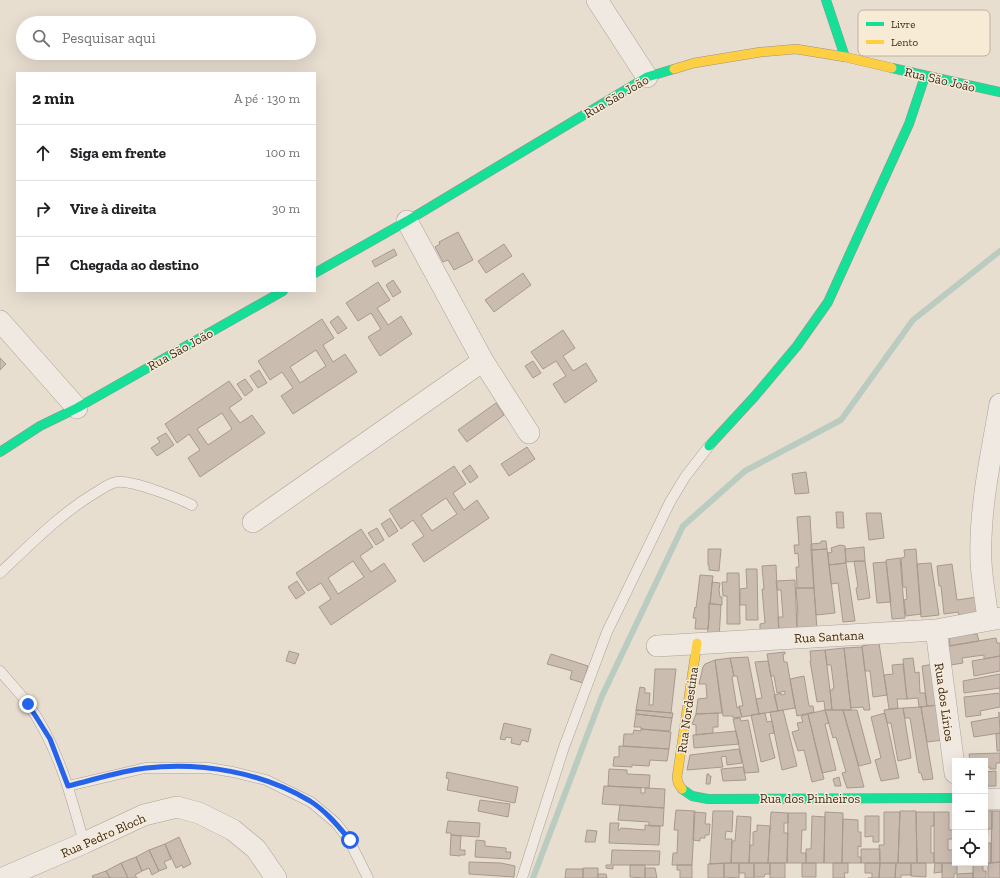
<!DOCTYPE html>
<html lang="pt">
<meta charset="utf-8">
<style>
body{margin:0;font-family:"Zilla Slab",serif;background:#f6f6f6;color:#202124}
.controls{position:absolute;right:12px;bottom:12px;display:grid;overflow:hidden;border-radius:0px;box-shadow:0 4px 16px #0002}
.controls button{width:36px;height:36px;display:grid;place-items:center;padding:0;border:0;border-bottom:1px solid #e0e0e0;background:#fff;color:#202124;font:20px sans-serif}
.stop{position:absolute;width:12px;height:12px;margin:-9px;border:3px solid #2563eb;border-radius:50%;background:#fff}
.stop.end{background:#2563eb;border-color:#fff;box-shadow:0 1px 4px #0008}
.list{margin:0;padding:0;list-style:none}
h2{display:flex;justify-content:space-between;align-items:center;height:52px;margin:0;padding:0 16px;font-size:17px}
h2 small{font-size:13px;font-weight:400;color:#757577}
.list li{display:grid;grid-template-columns:26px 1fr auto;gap:12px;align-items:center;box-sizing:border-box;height:56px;padding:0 16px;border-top:1px solid #e0e0e0}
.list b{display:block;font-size:15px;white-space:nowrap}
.list em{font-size:13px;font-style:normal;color:#757577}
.icon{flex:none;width:22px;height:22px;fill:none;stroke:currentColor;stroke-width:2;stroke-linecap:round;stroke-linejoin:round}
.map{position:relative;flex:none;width:1000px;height:878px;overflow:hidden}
.search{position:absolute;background:#fff;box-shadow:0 4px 16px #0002;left:16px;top:16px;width:300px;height:44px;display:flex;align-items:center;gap:10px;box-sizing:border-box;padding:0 14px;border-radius:22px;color:#757577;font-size:15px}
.panel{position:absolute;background:#fff;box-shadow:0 4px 16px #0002;left:16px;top:72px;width:300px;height:220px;border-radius:0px}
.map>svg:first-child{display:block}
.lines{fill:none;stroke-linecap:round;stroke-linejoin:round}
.stream{stroke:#baccc0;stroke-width:6}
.building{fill:#cbbcb0;stroke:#a8998f;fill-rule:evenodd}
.lane-casing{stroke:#aca398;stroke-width:11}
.street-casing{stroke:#aca398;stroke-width:22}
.fast-casing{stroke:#9c9388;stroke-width:10}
.slow-casing{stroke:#9c9388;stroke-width:10}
.lane{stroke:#efe9e1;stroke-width:10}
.street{stroke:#efe9e1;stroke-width:21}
.fast{stroke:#16e098;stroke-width:9}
.slow{stroke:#ffcf43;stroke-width:9}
.route{stroke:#2563eb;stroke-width:5}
.labels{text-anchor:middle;stroke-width:3;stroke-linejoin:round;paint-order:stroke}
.street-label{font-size:13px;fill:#3d2b1f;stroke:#f7ebd6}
.key{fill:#f7ebd6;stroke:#bfb19f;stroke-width:1}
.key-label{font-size:11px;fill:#3d2b1f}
</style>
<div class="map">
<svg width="1000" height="878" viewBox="0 0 1000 878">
<rect width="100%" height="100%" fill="#e7ded0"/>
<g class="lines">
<!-- stream -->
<path class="stream" d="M533,878L602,696L683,526L745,471L841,420L913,320L1000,251"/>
</g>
<!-- building -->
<path class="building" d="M458,232L473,260L454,270L448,260L443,262L435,247L440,244L439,242Z
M504,244L512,256L486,273L478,261Z
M394,249L397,255L375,267L372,261Z
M523,273L531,285L494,312L485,300Z
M393,280L401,292L393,297L386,285Z
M378,282L390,300L377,308L388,325L401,316L412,334L380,356L368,337L381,329L371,313L358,321L346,303Z
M338,316L347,328L338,334L330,322Z
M322,319L334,338L323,345L333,362L345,354L357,372L293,414L281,396L293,388L282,372L270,380L258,361ZM316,350L326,366L300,383L290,367Z
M563,330L575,348L563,356L573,371L586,363L597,381L565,403L553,384L566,376L556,361L543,369L531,352Z
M0,358L6,364L0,370Z
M533,361L541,373L533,378L525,366Z
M259,370L267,383L258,388L250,376Z
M245,379L253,390L245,396L237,384Z
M229,381L242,399L229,408L240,423L252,415L265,433L200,477L188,458L200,450L189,434L177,443L165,424ZM222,413L232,429L208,445L197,429Z
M496,403L504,415L467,442L458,430Z
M166,433L174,445L157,456L151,448L160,442L157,438Z
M527,447L535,459L509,476L501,464Z
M470,465L478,477L470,483L462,471Z
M454,466L466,484L453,493L464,510L477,500L489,518L424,562L412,544L424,536L413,520L401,529L389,510ZM446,498L457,514L432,531L421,515Z
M806,472L809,493L795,494L792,474Z
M836,512H843L844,528H837Z
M866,513H881L884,538L869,540Z
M810,516L814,588H797L796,567H799L798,553L795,554L794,545H799L797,517Z
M390,518L398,531L389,537L381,524Z
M377,528L384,540L376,545L368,533Z
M361,529L373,547L360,556L371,572L384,563L396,581L331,625L319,607L331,599L321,583L308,591L296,573ZM353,561L364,577L338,594L328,578Z
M821,541H826L827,549L811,550V544L821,543Z
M840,545L845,546L846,563L829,565L828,553L832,552L831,548Z
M864,547L865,561L846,562L845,549Z
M708,549H721L719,571L709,570V565H708Z
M827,549L835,613L816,615L811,550Z
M916,549L921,614L906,616L904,600L907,599L906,587H903L901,558L905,557L904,550Z
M900,558L905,618L892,619L886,560Z
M854,561H865L870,598L858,600L856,588L858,587Z
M886,562L891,602L877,603L873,563Z
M846,563L855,621L843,622L838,583L831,584L829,565Z
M931,563L939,615L921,617L917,564Z
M952,564L957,600L977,597L979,614L959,615L958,612L944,614L941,586H939L937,566Z
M776,565L779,632L760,634V624L765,623L762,589H764L762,566Z
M746,569H757L758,620H746V605H740V589L747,588Z
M727,573H739L740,624H727V596H723L722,582H727Z
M700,575L713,576L710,604L709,603V617L708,629H695L696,618H693L695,607L696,608Z
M795,580L797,630L779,632L778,617H783L781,590H777L776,581Z
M297,581L305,593L296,599L288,587Z
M712,582L720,583L719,590L720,597H722V605L710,604Z
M796,588H814L817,629L797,630V614H798Z
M709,603L721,605L719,639L707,640L709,617Z
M973,630V634H977L979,641L950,646L949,634Z
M996,638L997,643H1000V656L984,659V655L962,658L963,663L951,665L948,646Z
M879,643L887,695L873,697L870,671H865L862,647V646Z
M862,647L870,710H864L863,707L851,708L844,648Z
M844,648L851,710H832L830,690H833V688H834L831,665H827L825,650Z
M825,650L830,690L832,710H825L824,701L817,702L810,661H811L810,651Z
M289,651L299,654L295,664L286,661Z
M785,652V654H783L784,662H787L795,708L778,711L774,695L781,693V695L785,694V691L777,693L774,676H771L767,654Z
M551,654L588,666L583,683L570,679L572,671L547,664Z
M1000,656V671L974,676L972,661Z
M748,657L759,714L742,717L739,706H743L737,676H734L730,658Z
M730,658L734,676L732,677L737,708L739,707L742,717L733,718V716H723L715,660Z
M913,658L915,673L919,672L920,693H925L927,706L919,707L918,698L907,699L903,659Z
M715,660L722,713L696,714L698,699L707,698L706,684H699L703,667L705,664Z
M768,661L778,711L759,714L756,699L762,698L755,662Z
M903,664L907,699H897L898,708L889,709L884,675L893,674L892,665Z
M934,664L940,705L927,706L922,666Z
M655,669H676L671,713L636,710L640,687L645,688V693H650L649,705H653Z
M1000,674V692V688L964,693L963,681Z
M804,676L809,706H813L814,712L797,716L790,679Z
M1000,693V707L980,711L981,715L966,717L964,697Z
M940,705L943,740L927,742L921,707Z
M921,707L933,779L923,780L921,773H919L910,718H905L903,708Z
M903,708L911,758L898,761L891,723H887L884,710Z
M636,710L673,713L672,718L636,714Z
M783,710L797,766L782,770L770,712Z
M825,710H843L864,787L847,788L842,773L846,772L836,737L833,738Z
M825,710L829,723L825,724L836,770L822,773L808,714Z
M843,710H857L871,763L859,766Z
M999,712L1000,733L974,737L971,722L999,717Z
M718,713V727H713V733L696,735V725L692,724L696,714Z
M765,713L767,722L772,721L774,733L769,734L775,758L761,762L751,715Z
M885,713L899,778L881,781L875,760L881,758L871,717Z
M636,714L672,718L670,731L641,729V727H634Z
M808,714L824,779L812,782L804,750L798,751L792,732L799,730L797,723L803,722L801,716Z
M740,718L741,721L748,720L759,772L745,773L733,719Z
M504,723L531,729L528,742L522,740L520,745L511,743L512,738L506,737L505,740L500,739Z
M641,729L671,732L669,749L623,746L624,734H633L634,730L641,731Z
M736,731L739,744L694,748L693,735Z
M1000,733V751H997L996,734Z
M619,746L669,749L667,761L650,760L649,766L632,765V767L613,766L614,757H619Z
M739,749L742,763L727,765L726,756L721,757L723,767L687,770L690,755Z
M1000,753V763H996V769H990V767H985V761H970L969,754Z
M743,767L746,780L723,781L721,769Z
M609,769L627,770V774L650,775L649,788L608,786Z
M996,771V786H985V772Z
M447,772L518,787L515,803L447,790L449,779L446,778Z
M707,774H709V776H711L710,784H706Z
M839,777L841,786H835L833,779Z
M604,786L641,788V793H645V788L665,789L664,808L602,804Z
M480,800L510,804L508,817L478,811Z
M620,805L664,808L663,826H649V822L618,820Z
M676,810L695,811L692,865H672L673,853H677L678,830H674Z
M713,811H733L732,832L726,831L725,839H732L731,863L710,864Z
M900,811H916L917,863H898Z
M985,811H992V829H988L987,843H991V863H985Z
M992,811H1000V862L991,863Z
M694,812L706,813L705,824H710L709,835H705V838H700V841L693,840Z
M771,812L788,813V823H784V833H788L787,863H768Z
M825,812L843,813L842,863H824Z
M884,812H900L898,863H880L879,845H884Z
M916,812H934V826H931V853H934V863H917Z
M934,812H949V830H953V839H948V850H953V863H934Z
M953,812H955V863H953Z
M788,813H806V830H802L801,853H806V863H787Z
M737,816L751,817L749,863H731L732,841H735Z
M812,816L825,817L824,863H806V849H811Z
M865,816H879V842H873V836L865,837Z
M843,819L858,820V832H861V847L858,846V857H861V863H842Z
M448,821L480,823L479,837L451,835V833H446Z
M610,823H619L618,830H620L621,828L645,830V825L660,826L659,845L609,843Z
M757,825L770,826L768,863H749L750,845H753V832L757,831Z
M587,830L597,831L595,842H585Z
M451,835L461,836L460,850H465V855H460V856L450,855Z
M179,837L191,864L183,868L182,865L176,868L165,844Z
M476,840L485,841V846L506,848V852H511L510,859L475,857Z
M165,844L171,859L164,862L167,868L159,871L149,850Z
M861,849H880V863H861Z
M149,850L159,871L152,875L149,868L142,871L136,857Z
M612,850L660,851L659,865H613V869L606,868V865H611Z
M136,857L142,871L135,875L137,878H128L121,863Z
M469,862L501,863L515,866L514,877L469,874Z
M1000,862V878H988V863Z
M121,863L128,878H110L106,871Z
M724,863V878H708V864Z
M724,863H739V878L724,877Z
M739,863H754V878H745V873H739Z
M754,863H770V874H765L764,877H754Z
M770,863H785V878H770Z
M802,863H816V877H802Z
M833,863H848V873H844L845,878H833Z
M865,863H880L879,878H868H872V873H865Z
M880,863H896L895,878H879Z
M896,863H911V875H901V878H895Z
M911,863H926V877L911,876Z
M935,863H942V872L934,873Z
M942,863H957V873L954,874V878H942Z
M973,863H983V871H986V878H973Z
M630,865H645V878L630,877Z
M677,865H692V878H680V870H677Z
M583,868H598V878H583Z
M645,868H655L657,878H645Z
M566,869H583V878H565Z
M106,871L110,878H93L92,876Z
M973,873V878H957V874Z
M598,874H606L607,878H598Z"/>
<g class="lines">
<!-- lane casing -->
<g class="lane-casing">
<path id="lane" d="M0,573C30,545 60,514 95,493C102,489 109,483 117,482C132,480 178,498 192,505
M0,671C9,682 20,693 28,704C58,746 71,795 84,843
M68,786L145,768H209L233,772L266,780L311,802L336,823L349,840L368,878
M522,878L564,747L607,632L670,502L685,477L709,446"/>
</g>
<!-- street casing -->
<g class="street-casing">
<path id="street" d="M597,0L647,77
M407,221L483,361L529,433
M0,321L77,408
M253,522L483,361
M988,620C986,601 982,581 981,562C979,509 991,456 1000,404
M936,630L955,773
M657,646L936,630L1000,618
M985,799H1000
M3,878L84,843L144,815L177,807L199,813L233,830L256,849L276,878"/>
</g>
<!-- fast casing -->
<g class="fast-casing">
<path id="fast" d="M826,0L845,57
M892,68L1000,92
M315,273L407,221L647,77L674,69
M709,446L755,396L797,346L828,302L909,124L925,76
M0,452L40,426L77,408L283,291
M682,789L692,796L708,799L955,798"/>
</g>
<!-- slow casing -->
<g class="slow-casing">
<path id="slow" d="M674,69L694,63L761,52L796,49L845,57L892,68
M682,789L678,783L677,777L697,643"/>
</g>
<!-- lane -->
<use href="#lane" class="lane"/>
<!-- street -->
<use href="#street" class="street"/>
<!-- fast -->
<use href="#fast" class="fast"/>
<!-- slow -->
<use href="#slow" class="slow"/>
</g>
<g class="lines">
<!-- route -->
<path class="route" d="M28,704L50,739L68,786C93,780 120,771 146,768C202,762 261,772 310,801C326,811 338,826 350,840"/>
</g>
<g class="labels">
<!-- street labels -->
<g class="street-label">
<text transform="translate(940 79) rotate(13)" y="5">Rua São João</text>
<text transform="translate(616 96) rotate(-30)" y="5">Rua São João</text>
<text transform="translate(180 349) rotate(-29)" y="5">Rua São João</text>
<text transform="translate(829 636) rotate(-3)" y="5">Rua Santana</text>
<text transform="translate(945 702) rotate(82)" y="5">Rua dos Lírios</text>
<text transform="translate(687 710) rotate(-82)" y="5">Rua Nordestina</text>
<text x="810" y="803">Rua dos Pinheiros</text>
<text transform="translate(103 835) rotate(-24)" y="5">Rua Pedro Bloch</text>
</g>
</g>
<!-- legend -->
<rect x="858" y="10" width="132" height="46" rx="6" class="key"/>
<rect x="866" y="22" width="18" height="4" fill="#16e098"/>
<rect x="866" y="40" width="18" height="4" fill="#ffcf43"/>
<g class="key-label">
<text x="891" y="28">Livre</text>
<text x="891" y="46">Lento</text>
</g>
</svg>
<div class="controls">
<button>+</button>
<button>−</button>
<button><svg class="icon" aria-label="locate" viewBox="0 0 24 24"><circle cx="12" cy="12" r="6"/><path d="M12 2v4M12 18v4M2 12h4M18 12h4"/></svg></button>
</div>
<div class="stop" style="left:350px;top:840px"></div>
<div class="stop end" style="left:28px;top:704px"></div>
<div class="search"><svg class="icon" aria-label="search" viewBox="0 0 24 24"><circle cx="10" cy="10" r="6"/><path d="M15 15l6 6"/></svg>Pesquisar aqui</div>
<section class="panel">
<h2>2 min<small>A pé · 130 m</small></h2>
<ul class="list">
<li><svg class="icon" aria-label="ahead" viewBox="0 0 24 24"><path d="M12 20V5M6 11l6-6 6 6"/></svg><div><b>Siga em frente</b></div><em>100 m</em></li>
<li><svg class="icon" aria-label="right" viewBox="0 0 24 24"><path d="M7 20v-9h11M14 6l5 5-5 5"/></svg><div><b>Vire à direita</b></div><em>30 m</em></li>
<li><svg class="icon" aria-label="arrive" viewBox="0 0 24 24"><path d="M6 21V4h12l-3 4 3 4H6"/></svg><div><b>Chegada ao destino</b></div></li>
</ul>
</section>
</div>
